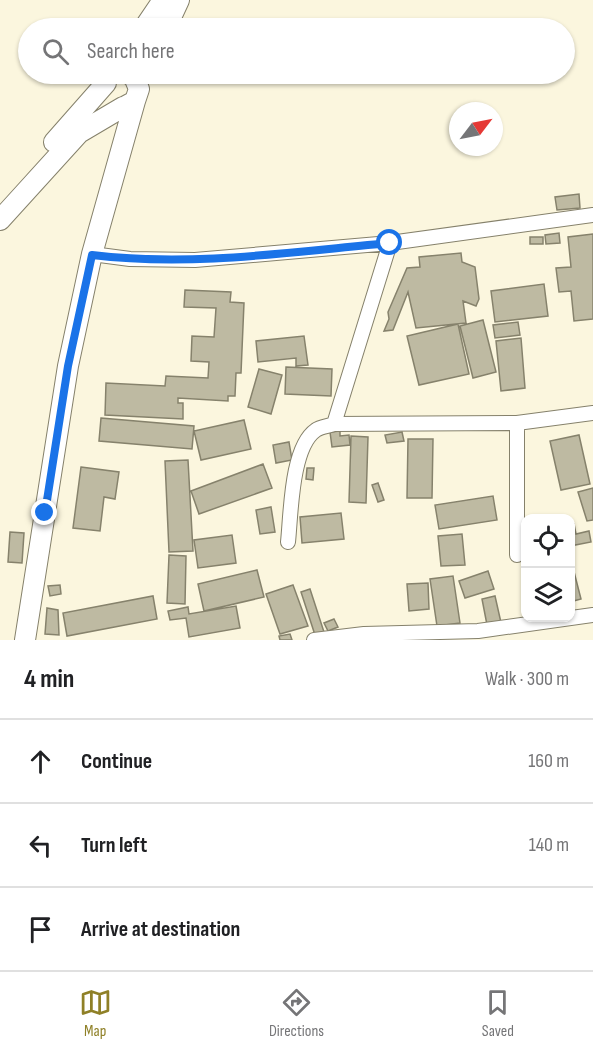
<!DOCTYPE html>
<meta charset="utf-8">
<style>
body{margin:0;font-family:"Sofia Sans Condensed",sans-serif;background:#f2f2f2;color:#202124}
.controls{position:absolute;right:18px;bottom:18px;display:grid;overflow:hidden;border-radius:12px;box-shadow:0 2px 4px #0004}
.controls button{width:54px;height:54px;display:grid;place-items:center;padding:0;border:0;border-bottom:2px solid #e0e0e0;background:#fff;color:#202124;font:30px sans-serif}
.compass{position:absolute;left:449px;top:102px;width:54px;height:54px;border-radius:50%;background:#fff;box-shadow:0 2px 4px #0004;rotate:58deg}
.stop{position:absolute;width:18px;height:18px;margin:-14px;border:4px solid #1a73e8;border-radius:50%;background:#fff}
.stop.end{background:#1a73e8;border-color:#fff;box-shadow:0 2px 6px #0008}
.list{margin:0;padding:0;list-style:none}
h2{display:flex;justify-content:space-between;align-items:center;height:78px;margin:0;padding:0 24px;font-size:26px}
h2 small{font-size:20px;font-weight:400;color:#757577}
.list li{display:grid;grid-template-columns:39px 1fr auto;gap:18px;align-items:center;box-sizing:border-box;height:84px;padding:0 24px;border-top:2px solid #e0e0e0}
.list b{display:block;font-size:22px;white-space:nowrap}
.list em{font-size:20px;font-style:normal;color:#757577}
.icon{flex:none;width:33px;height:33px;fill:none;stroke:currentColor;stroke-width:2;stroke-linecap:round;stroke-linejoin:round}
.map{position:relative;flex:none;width:593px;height:640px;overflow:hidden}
.search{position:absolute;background:#fff;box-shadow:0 2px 4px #0004;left:18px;right:18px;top:18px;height:66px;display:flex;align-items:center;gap:15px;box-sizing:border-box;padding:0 21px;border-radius:33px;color:#757577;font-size:22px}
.sheet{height:330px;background:#fff}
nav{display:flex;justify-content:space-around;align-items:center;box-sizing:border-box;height:84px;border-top:2px solid #e0e0e0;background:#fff;font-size:16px;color:#757577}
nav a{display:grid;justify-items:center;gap:3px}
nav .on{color:#8f8027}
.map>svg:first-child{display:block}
.building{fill:#bebaa2;stroke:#86826c;stroke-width:1.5}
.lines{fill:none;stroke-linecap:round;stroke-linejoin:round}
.street-casing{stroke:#85816b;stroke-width:16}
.secondary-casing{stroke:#85816b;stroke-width:22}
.street{stroke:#fff;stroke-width:14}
.secondary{stroke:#fff;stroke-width:20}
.route{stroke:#1a73e8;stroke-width:8}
</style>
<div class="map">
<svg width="593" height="640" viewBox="0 0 593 640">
<rect width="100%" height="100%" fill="#fbf6de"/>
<!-- building -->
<path class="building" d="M579,194L580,208L557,210L555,197Z
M559,233L560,243L546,244L545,235Z
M593,234V319L574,321L571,291L559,292L556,268L571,267L568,237Z
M530,237H543V244H530Z
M461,253L462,262L475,267L479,299L476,306L463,301L466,323L416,328L408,292L393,330L384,331L389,319L388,312L407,268L420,267L419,257Z
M544,284L548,316L495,322L491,291Z
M185,290L231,292L230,302L244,303L241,373H236L235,396H228V401L178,398V403H183V419L105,415L106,383L165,386L166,376L208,378L209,362L191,361L192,336L214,337L216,308L184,307Z
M483,320L496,372L473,378L460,326Z
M518,322L520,335L495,338L493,325Z
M458,324L469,374L419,385L407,336Z
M304,336L308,365L296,366V358L258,362L256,341Z
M521,338L525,388L501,391L496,341Z
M286,367L332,369L331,396L285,394Z
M259,369L282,375L271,414L248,407Z
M101,418L194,426L192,449L99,441Z
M244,420L251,449L201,460L194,431Z
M340,431V436L349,435L350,445L332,447L330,432Z
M402,432L404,441L387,443L385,435Z
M579,435L590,484L561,490L550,441Z
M351,436L368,437L366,503L349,502Z
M408,439H433L432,498H407Z
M289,442L292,460L276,463L273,445Z
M188,460L193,551L169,552L165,461Z
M263,464L272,488L199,514L191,491Z
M81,467L119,472L115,499L104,497L100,531L73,528Z
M307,468H314L313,480L306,479Z
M378,483L384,500L378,502L372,485Z
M593,488V520L587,521L578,492Z
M493,496L497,520L439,529L435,505Z
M271,507L275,532L260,534L256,510Z
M341,513L344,539L302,543L300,517Z
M574,524L576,534L589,531L591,542L570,546V525Z
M10,532L24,533L22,563L8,562Z
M462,534L465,565L441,566L438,536Z
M232,535L236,563L198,568L194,540Z
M169,555L186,556L185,604L167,603Z
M572,564L581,599L570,602V565Z
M257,570L264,597L204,611L198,584Z
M488,571L494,589L465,598L459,581Z
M453,576L460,623L437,626L430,579Z
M428,583L429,609L409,611L407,584Z
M60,585L61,594L50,596L48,586Z
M293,585L308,626L280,634L266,594Z
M310,589L324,632L315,635L301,592Z
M153,596L157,619L67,636L63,613Z
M495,596L502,627L488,630L482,599Z
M236,606L240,628L189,637L186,618L170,620L168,611L188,607L189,614Z
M47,608L58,610L59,635L45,634Z
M334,619L338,627L328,631L324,623Z
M290,634L292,640H280L279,636Z"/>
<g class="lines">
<!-- street casing -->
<g class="street-casing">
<path id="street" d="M92,254L130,259L195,260L390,243L593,215
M517,423V555
M334,424L390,243
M288,542C291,514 291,447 316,430C320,427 329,426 334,424L517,423L593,413
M314,640L364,634L478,631L593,615"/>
</g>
<!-- secondary casing -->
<g class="secondary-casing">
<path id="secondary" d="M144,28L163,0
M166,28L179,0
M124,107L135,101L139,89L134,77L129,74
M54,142L106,83
M0,220L79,133L123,107
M25,640L68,366L92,254L135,101"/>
</g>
<!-- street -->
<use href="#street" class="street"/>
<!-- secondary -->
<use href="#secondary" class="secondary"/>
</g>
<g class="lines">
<!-- route -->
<path class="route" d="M45,513L68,366L92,255C191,267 291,252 390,243"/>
</g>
</svg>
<div class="controls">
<button><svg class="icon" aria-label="locate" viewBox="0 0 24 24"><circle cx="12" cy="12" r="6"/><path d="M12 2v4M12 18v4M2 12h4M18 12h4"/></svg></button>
<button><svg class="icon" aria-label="layers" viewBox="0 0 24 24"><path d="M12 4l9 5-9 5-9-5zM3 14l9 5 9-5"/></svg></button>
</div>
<svg class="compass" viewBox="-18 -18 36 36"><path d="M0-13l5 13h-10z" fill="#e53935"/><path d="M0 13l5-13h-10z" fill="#757577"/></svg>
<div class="stop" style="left:390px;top:243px"></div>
<div class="stop end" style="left:45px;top:513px"></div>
<div class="search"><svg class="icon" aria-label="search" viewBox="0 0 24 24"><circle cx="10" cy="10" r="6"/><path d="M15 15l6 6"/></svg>Search here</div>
</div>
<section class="sheet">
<h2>4 min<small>Walk · 300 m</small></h2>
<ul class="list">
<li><svg class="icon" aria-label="ahead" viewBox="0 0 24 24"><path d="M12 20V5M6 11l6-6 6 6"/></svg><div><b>Continue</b></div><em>160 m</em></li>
<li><svg class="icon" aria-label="left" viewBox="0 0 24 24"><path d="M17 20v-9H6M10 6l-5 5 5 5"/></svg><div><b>Turn left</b></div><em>140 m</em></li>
<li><svg class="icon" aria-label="arrive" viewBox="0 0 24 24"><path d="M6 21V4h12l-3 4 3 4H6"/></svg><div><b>Arrive at destination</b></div></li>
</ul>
</section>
<nav>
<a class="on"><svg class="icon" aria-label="map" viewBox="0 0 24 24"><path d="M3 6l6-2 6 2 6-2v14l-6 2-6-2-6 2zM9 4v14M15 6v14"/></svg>Map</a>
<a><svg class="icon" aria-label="directions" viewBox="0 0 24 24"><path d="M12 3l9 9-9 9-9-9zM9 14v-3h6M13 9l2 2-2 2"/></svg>Directions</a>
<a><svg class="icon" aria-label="saved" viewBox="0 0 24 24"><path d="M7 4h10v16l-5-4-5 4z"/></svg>Saved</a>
</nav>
